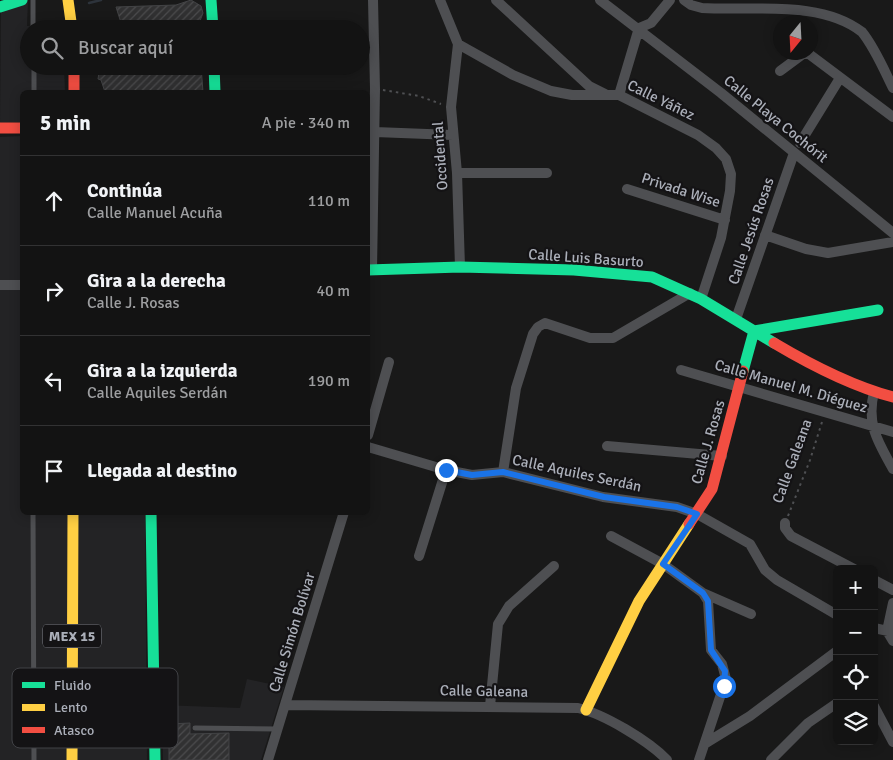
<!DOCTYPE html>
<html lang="es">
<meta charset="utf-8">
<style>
body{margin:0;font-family:Signika,sans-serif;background:#202021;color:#f1f3f6}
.controls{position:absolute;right:15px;bottom:15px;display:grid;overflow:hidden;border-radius:8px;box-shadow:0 2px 12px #0003}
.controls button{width:45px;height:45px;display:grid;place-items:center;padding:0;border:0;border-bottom:1px solid #323233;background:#131313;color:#f1f3f6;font:25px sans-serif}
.compass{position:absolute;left:773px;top:15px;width:45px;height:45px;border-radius:50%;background:#131313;box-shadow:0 2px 12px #0003;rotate:198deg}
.stop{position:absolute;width:15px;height:15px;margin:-11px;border:4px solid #1a73e8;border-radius:50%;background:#fff}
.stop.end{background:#1a73e8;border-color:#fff;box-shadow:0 1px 5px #0008}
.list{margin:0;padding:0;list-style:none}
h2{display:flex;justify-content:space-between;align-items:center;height:65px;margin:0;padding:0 20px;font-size:21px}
h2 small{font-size:16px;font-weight:400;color:#9d9ea0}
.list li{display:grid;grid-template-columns:32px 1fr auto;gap:15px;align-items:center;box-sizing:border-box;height:90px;padding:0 20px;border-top:1px solid #323233}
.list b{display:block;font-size:19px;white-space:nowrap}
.list p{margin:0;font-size:16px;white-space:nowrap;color:#9d9ea0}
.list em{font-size:16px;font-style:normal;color:#9d9ea0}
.icon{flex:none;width:28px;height:28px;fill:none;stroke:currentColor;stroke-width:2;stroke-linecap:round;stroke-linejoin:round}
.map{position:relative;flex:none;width:893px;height:760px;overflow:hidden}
.search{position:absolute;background:#131313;box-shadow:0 2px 12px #0003;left:20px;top:20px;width:350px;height:55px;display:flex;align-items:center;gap:12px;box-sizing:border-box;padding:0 18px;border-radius:28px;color:#9d9ea0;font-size:19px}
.panel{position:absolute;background:#131313;box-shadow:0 2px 12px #0003;left:20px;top:90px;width:350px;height:425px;border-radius:8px}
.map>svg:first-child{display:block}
.built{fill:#232325}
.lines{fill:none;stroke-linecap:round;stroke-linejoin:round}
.stream{stroke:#2d333b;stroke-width:2.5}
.building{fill:url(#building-hatch);stroke:#424345}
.path{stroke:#4f5053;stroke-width:2;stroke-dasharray:2.5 4;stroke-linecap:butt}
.lane{stroke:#4e4f52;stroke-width:5}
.street{stroke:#4e4f52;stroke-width:10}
.fast{stroke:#16e098;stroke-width:11}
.slow{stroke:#ffcf43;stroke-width:11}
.jam{stroke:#f24e42;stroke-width:11}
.route{stroke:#1a73e8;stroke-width:6}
.labels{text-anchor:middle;stroke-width:4.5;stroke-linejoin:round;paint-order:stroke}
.shield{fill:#141315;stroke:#7e8088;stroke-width:1}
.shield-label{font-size:14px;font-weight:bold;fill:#abafb9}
.street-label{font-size:15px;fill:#abafb9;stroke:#141315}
.key{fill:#141315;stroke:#414246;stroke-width:1}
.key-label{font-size:14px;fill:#abafb9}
</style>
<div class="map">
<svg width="893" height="760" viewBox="0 0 893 760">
<defs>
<pattern id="building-hatch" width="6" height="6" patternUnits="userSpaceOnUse" patternTransform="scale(1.25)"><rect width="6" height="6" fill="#313132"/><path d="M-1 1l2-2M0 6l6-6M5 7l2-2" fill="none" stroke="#4c4c4e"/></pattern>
</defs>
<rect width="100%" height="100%" fill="#191919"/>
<!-- built -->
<path class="built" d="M1,0H28L27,26L63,24V29H29V66H64L65,92H22V122L0,123Z
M22,136V512L145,513L147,760H0V137Z
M247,679L284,687L261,760H163L162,705L240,708Z"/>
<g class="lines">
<!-- stream -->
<path class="stream" d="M89,3L101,0"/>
</g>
<!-- building -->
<path class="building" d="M191,0L201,6L203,13L197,29H123L116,7L176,5Z
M100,66H201L203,92H105L101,80L98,79Z
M190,723V734L229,733V760H169V724Z"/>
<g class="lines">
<!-- path -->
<path class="path" d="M383,90L419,96L441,104
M788,516L810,460L822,422"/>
<!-- lane -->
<path class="lane" d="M33,0V29
M34,66V92
M33,512L34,760
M195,728L278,729"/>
<!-- street -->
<path class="street" d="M440,0L458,44L513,75L551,91L572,95H619L698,135L716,148L726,159L731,174L730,191L721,238L701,299
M496,0L589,86L605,94
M600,0L721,93L893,233
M684,0L691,5L702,8C755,11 821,0 862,32C875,48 884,70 893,88
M639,28L651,23L670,0
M458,44L451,107L457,173L460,267
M780,71L803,54H809L893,117
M619,95L639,28
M375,132L453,135
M800,143L840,78
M457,173H547
M627,189L725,220
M765,235L806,249L828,253L893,242
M372,269L375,89L373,0
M0,285H22
M736,319L794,153
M681,370L893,432
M874,392C866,424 878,442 893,469
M368,435L389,362
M607,446L722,456
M368,447L446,470L472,475L503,472L603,497L677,507L697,514L750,544L765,570L777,580L837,615
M503,472L516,388L533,334L538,327L545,323L590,338H613L690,293
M785,523V528L791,536L854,569
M611,536L663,564L703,593L708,601L711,650L722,664L726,679L699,760
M419,556L446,470
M874,580L893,590
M703,593L751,614
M893,603L887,631L893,641
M874,628L893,632
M286,705L578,708C604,714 649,741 667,760
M490,706L498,624L509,606L554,566
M874,706L893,742
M706,743L750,716L837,651
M268,760L344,512
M771,760L808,723L837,703"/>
<!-- fast -->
<path class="fast" d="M211,0L213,29
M0,7L22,0
M214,66L215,92
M368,270L460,267L574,270L652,277L701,299L774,343
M743,371L754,331L878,310
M151,512L155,760"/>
<!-- slow -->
<path class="slow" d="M68,0L72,29
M586,710L639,601L689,524
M72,760L73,512"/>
<!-- jam -->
<path class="jam" d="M74,66V92
M0,128H22
M774,343C811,365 851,386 893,397
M689,524L712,489L743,371"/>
</g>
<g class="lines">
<!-- route -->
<path class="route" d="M446,470L472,475L503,472L604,497L677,507L697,514L663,564L703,593L708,601L711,650L725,671L724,686"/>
</g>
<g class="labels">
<!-- shield labels -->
<rect class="shield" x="43" y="624.5" width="58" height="23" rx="4"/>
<g class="shield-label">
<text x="72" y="641">MEX 15</text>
</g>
<!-- street labels -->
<g class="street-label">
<text transform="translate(661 100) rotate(26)" y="5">Calle Yáñez</text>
<text transform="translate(776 119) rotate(39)" y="5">Calle Playa Cochórit</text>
<text transform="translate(440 156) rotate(-94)" y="5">Occidental</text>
<text transform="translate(681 190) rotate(18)" y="5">Privada Wise</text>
<text transform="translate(751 231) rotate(-71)" y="5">Calle Jesús Rosas</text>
<text transform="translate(586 258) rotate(4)" y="5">Calle Luis Basurto</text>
<text transform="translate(791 386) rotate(16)" y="5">Calle Manuel M. Diéguez</text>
<text transform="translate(708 442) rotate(-74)" y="5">Calle J. Rosas</text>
<text transform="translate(792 461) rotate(-70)" y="5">Calle Galeana</text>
<text transform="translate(577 473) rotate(12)" y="5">Calle Aquiles Serdán</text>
<text transform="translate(292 632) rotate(-73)" y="5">Calle Simón Bolívar</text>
<text transform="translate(484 691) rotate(1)" y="5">Calle Galeana</text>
</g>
</g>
<!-- legend -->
<rect x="12" y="668" width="166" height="80" rx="8" class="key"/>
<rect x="22" y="682" width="23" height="6" fill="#16e098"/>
<rect x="22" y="704" width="23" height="7" fill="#ffcf43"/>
<rect x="22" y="727" width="23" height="6" fill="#f24e42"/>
<g class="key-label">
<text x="54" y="690">Fluido</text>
<text x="54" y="712">Lento</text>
<text x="54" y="735">Atasco</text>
</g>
</svg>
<div class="controls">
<button>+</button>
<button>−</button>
<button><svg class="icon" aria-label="locate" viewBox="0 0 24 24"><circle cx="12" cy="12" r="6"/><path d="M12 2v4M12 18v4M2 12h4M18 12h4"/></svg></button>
<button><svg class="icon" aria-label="layers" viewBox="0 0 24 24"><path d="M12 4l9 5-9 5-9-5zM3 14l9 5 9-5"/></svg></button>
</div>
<svg class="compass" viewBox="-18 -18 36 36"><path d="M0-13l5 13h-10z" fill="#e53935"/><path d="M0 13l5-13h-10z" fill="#9d9ea0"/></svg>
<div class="stop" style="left:724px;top:686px"></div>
<div class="stop end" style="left:446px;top:470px"></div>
<div class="search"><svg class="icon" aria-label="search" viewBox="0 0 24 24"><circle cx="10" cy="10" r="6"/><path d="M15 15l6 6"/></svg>Buscar aquí</div>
<section class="panel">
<h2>5 min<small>A pie · 340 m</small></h2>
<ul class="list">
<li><svg class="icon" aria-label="ahead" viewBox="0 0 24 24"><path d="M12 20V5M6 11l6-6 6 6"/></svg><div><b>Continúa</b><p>Calle Manuel Acuña</p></div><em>110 m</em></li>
<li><svg class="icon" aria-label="right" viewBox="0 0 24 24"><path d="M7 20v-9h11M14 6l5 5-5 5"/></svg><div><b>Gira a la derecha</b><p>Calle J. Rosas</p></div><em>40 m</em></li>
<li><svg class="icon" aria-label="left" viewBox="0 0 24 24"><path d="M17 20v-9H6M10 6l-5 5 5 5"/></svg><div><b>Gira a la izquierda</b><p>Calle Aquiles Serdán</p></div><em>190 m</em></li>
<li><svg class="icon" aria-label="arrive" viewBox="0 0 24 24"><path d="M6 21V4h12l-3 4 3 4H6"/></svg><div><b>Llegada al destino</b></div></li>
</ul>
</section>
</div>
